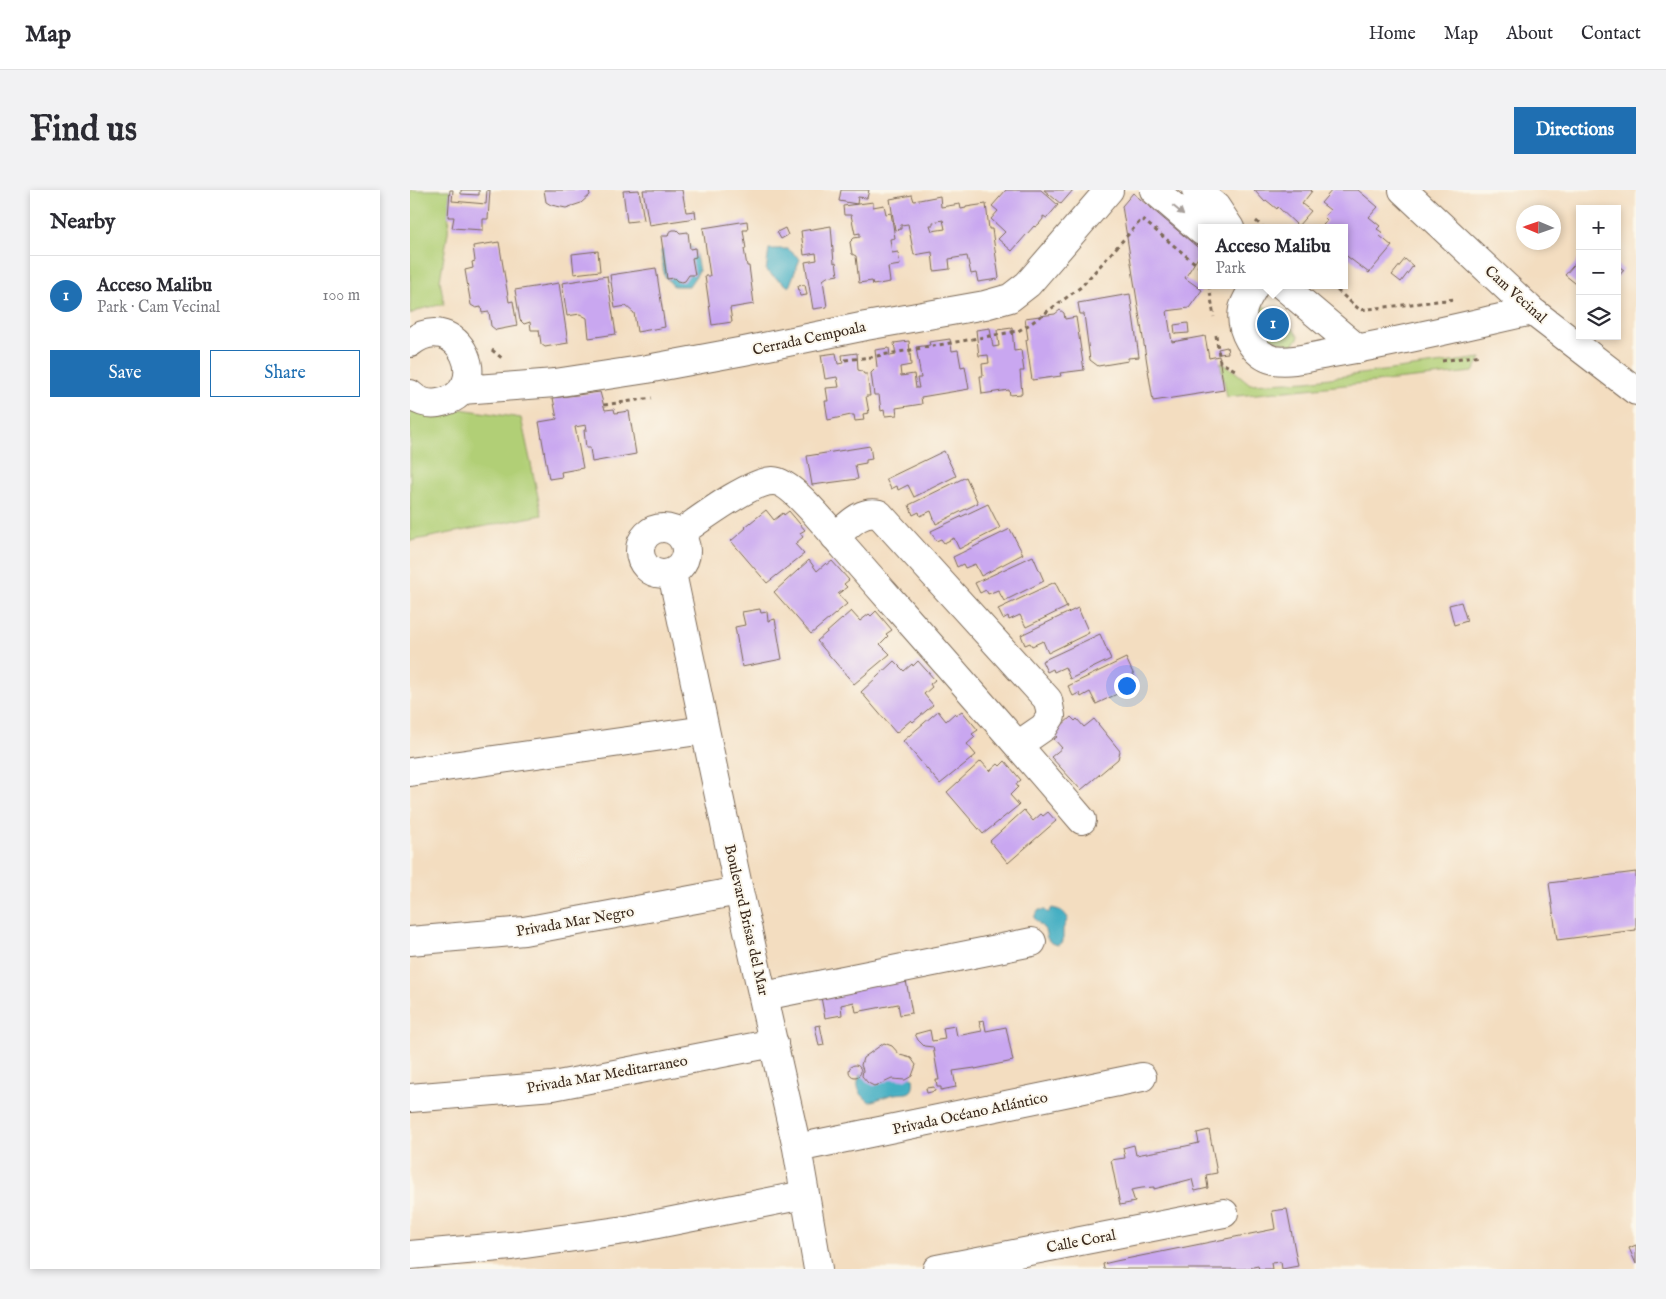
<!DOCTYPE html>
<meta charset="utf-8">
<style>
body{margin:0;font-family:"IM FELL English",serif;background:#f2f2f3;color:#2b2b33}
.controls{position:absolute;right:15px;top:15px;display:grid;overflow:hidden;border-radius:0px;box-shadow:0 2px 8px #0003}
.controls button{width:45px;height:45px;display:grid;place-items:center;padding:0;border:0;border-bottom:1px solid #e1e1e2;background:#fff;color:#2b2b33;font:25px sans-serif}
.compass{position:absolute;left:1106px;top:15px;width:45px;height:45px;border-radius:50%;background:#fff;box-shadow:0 2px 8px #0003;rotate:272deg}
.you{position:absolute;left:716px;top:495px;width:18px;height:18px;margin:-12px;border:4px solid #fff;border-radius:50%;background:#1a73e8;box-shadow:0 0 0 8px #1a73e833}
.badge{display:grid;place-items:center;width:32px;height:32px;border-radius:50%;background:#1f6fb2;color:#fff;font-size:16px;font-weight:700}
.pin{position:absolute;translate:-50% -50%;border:2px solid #fff;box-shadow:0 1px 5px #0006}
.popup{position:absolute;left:788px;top:34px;width:150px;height:65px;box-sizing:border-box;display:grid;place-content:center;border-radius:0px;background:#fff;filter:drop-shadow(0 1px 4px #0005);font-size:16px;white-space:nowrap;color:#7c7c81}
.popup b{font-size:19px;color:#2b2b33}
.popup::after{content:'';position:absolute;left:50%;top:100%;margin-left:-10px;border:10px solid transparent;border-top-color:#fff}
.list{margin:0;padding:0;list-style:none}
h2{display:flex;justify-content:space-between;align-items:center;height:65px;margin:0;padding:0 20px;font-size:21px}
h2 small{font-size:16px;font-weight:400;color:#7c7c81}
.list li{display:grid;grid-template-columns:32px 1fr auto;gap:15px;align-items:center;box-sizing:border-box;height:80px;padding:0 20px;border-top:1px solid #e1e1e2}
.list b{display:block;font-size:19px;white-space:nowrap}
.list p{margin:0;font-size:16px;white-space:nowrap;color:#7c7c81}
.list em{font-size:16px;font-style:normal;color:#7c7c81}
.actions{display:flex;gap:10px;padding:15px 20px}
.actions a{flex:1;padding:11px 0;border:1px solid #1f6fb2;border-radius:0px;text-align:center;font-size:18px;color:#1f6fb2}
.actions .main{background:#1f6fb2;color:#fff}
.icon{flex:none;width:28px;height:28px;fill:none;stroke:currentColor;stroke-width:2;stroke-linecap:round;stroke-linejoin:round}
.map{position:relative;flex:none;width:1226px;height:1079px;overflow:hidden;border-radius:0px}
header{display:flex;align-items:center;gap:30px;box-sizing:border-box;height:70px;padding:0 25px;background:#fff;border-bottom:1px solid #e1e1e2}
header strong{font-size:24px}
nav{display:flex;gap:28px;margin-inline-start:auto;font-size:18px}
.intro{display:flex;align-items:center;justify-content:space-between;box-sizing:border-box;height:120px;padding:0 30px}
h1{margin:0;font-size:35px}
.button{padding:12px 22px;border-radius:0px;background:#1f6fb2;color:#fff;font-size:18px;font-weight:700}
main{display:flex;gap:30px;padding:0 30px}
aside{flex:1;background:#fff;border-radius:0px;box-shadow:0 2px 8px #0003}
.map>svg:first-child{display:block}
.green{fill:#b1cf76;stroke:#767c4a}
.water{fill:#45afc3;stroke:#406c70}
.building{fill:#c9a7f0;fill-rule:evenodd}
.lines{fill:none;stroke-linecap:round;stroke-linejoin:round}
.minor-casing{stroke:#7b6957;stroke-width:30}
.path{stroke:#7b6957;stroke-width:3;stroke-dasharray:4 4;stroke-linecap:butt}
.minor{stroke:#fff;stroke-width:28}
.oneway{fill:#a79f9a}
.labels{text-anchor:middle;stroke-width:4;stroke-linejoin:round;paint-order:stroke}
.street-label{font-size:15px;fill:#3b2a1e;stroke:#fbf7ec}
</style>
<header>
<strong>Map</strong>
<nav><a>Home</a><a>Map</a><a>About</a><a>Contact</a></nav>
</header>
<div class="intro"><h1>Find us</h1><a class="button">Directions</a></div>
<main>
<aside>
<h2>Nearby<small></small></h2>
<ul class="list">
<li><span class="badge">1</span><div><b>Acceso Malibu</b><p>Park · Cam Vecinal</p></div><em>100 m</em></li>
</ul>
<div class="actions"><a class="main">Save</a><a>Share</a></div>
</aside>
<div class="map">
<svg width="1226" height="1079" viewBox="0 0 1226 1079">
<rect width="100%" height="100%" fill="#fbf7ec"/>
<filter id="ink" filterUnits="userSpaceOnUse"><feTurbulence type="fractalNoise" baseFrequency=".02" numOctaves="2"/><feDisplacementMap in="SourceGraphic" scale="10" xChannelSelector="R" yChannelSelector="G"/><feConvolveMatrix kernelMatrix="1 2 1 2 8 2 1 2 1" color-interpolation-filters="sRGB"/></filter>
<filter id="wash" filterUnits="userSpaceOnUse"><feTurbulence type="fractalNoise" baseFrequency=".0096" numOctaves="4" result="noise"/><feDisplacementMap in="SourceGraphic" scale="20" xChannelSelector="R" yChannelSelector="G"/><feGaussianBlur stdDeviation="1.12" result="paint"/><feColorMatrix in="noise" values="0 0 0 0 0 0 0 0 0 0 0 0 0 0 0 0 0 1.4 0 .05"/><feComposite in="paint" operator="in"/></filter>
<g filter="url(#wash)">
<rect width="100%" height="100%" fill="#f3ddc0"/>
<!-- green -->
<path class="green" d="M0,0H40L38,42L30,90L34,114L11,119L0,124Z
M853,116L874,127L889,147L883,155L860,149L847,140L843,120Z
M1071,168L1063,182L817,207L810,172L823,180L840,194L897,191Z
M0,216L44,218L111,228L132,325L0,351Z"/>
<!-- water -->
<path class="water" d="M277,54L285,60L289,81L279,96H263L254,85L251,61L256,56Z
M359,59H378L390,69L379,97L356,81Z
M642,718C650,720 653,720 658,728L653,739V752L648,755L641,753L637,748L635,740L625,729L624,727L629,720H635L638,723Z
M460,878L496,883L503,888C506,909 492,901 480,905C473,907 467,910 460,912C451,906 444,897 450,886C452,883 457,880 460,878Z"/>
<g id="blocks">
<!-- building -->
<path class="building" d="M40,0H43L42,11L76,14L77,0H80L78,29H73V40L42,38L44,27H38Z
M51,0H69V5L51,4Z
M134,0H179L180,5L171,13L156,18L141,15L136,12Z
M229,0L234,30L217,32L213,1Z
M233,0H272L276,22L285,21L286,28L239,35Z
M431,0H459L457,8L448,7L447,14L429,11Z
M596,0H631L648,15L637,28L633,26V29L629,34L625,37L624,36L602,61L588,49L595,42L581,29L588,21L582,16Z
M634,0H663L651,14Z
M844,0H901L902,1L892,14L901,21L888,36L868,17L867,19L856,10L855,12Z
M922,0H948L968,17L959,27L970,36L967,39L973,43L970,46L982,56L959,83L934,64V38H911L917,30L914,27L920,20L911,13Z
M723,3L792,61L775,88L792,100L779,118L757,121L762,152L795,146L799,168L809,166L814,200L743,211L712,16Z
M502,5L504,11L530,6L531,17L550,14L551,19L556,18V17L576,14L579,39H582L589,88L588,89L568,92L566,83L561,84L557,66L539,69L540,79L524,81L522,62L504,65L498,34L491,35V39L485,40L480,9ZM533,30L535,39L522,41L520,35H523V32Z
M463,12V17L474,15L476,24L481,23L485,48L480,49L482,63L488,62L490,75L478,77L480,92L463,95L462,91L449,93L446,66L442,64L440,52L444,48L450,47V43L445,44L441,25H434L433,16Z
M337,31L338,40H333L336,59H334L337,76H339L344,114L320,118L322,132L302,135L295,86H300L293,38Z
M421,36L424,73L426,72L428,85L417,87L413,90L417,117L403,119L395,72L407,70L406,63L394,65L391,41Z
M375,38L378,45L371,49L367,42Z
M263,40H267L270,43L278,42L280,59L285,58L286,67L282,68L285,85H279L275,91L272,92L267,91L264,88L257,89L251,46H258L259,42Z
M89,52L99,112L103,111L107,136L86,140L81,136L79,122L72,123L71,117L66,118L61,115L55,80L63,78L62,72L65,71L63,56Z
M188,61L190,81L164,84L162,64Z
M1170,68V97L1155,85Z
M995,69L1003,76L991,92L982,85Z
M1207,75L1214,80L1207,88Z
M246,78L255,137L227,142L224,123L216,116L205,118L200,85Z
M197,86L206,144L179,148L177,128L170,124L157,126L152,93Z
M149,93L158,153L135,157L131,154L129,140H121L120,132L114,134L110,130L105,100Z
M395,95L397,105L390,106L388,96Z
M720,104L729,167L718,168V171L688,176L680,170L674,124H670L668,113Z
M650,120L654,123L655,129L666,127L674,180L650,183L651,186L622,190L616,150L618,149L615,128L645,124Z
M778,133L779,143L765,144L764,135Z
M580,138L583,157L589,156L587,140L602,138L604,161L611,160L614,181H610L612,204L600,205L599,200L572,204L570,186H573L572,174L579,173L578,165L569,166L566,140Z
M540,149L542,161L548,160L551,177L555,176L559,199L511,207L512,214L486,218L487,225L475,226L474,220L471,221L469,205H464L461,183L467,177L465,160L479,158L480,166L486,165L484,153L499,151L501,175L490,177L491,186L504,184L506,198H509L507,188H511L506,157L520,155L519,152Z
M817,157L818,163L809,164L808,159Z
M426,163L428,174L433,173L432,165L447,163L448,180L452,181L454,184H457L460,206H456L459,223L453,224L454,230L445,231L444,225H441L418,230L415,211H418L416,198L429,197L427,187L415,189L411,165Z
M190,202L195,220L204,219L205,223L219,221L226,264L182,272L180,258H176L174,240H177L176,235L165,237L173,278L151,282L152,287L139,289L129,232L147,229L143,208Z
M460,256L462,269L456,270V273L445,275L448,289L402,295L397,266Z
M534,261L546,286L504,307L498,295L488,300L487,296L481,299L476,289Z
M556,287L568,313L526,334L521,321L510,326L509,322L503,325L499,315Z
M578,314L590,338L549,359L544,348L534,353L531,349L526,351L521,341Z
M356,320L364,330L373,323L374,325L379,321L395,340L390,343L393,347L385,354L394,364L357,393L321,351L336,338L335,337Z
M600,339L613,364L571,386L565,374L555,378L553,374L547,377L543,367Z
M623,366L634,391L594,411L588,400L578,404L576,400L570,403L565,393Z
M399,370L407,381L416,373L417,375L422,371L439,390L434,394L437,397L428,404L437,414L401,444L364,402Z
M645,392L657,417L616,437L610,425L599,430L598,426L593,429L588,419Z
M1051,412L1057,431L1044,435L1039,415Z
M668,418L679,443L638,463L633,451L622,456L620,453L615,455L611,445Z
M350,419L351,423L357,422L358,431L365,429L372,469L332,477L325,437L335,435L332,422Z
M441,421L450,431L459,424L461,426L466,421L482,440L476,444L478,446L470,454L480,464L444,494L407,451Z
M690,444L701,469L660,489L655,477L644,482L643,479L637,482L632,471Z
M716,468L728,494L686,514L680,502L671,507L669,503L663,506L658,496Z
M484,471L494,481L502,474L503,476L508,471L525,490L520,494L522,497L514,504L523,515L503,532L501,530L486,543L451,502Z
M528,521L536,531L545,523L546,525L552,521L568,540L562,544L565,547L557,554L566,565L530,594L493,551Z
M661,527L665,531L667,529L674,537L684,529L710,561L708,569L671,600L641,567L652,558L644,549L647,547L643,543Z
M571,571L580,581L588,574L590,576L595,571L611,590L606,594L608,597L600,605L609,615L573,644L537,602Z
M614,620L623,631L631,624L633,626L638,622L646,631L598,673L580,651Z
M1226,682V740L1147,750L1139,693Z
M495,785L502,823L490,825L488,814L446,822L444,812L431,815L432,825L415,828L410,802Z
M574,830L576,841L596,837L603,871L565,879V878L543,881L546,897L531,900V897H527L526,890H529L523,857L514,856L508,850L505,844L520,840L522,851L535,849L533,838L545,836L547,846L572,841L569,831Z
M410,835L414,855L409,856L405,836Z
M474,853L482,856L490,865L501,868L506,875L502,886L495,890L482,889L471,894L464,896L458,893L452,886L453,880L451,875L453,868Z
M439 881a6 6 0 1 1 12 0a6 6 0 1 1-12 0Z
M524,897L525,901L517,903L516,898Z
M799,940L807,983L796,985L798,998L785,1001L782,989L744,999V997L732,998L721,1000L725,1012L710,1015L701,970L715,968L713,958L724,955L726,965L776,956L789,953L787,943Z
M877,1019L888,1076L872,1079L871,1072L861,1073L862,1079H849L848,1076L834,1079H694L693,1074L706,1071L865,1039L862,1021Z
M1226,1055V1074L1219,1058Z"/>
</g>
</g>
<g filter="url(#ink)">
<use href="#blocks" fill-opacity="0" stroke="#7b6957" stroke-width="1"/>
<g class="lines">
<!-- minor casing -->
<g class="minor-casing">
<path id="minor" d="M744,0L792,41
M786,0L806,17L820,38
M993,0L1122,121L1226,201
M845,95C841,103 835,111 833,119C829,139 843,165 864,170C881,173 900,167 917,164C986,153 1054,136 1122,121
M872,95L948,159
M0,153C48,114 88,203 28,213C18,215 7,211 0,204
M52,200L145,193L237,179L334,161L456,136L575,115L600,108L618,94L699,0
M230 361a23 23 0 1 1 46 0a23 23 0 1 1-46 0Z
M269,344C289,330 340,291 363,291C382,291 421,342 434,357C514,448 594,538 672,630
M425,347C438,336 450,320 469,324L638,510L641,526L634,537L608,555
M262,383L329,701L387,958L408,1079
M0,582L295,540
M0,751L114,741L329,701
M354,806L622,752
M0,908L143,896L364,853
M387,958L732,887
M0,1065L101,1056L222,1039L394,1005
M527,1079L814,1023"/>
</g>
<!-- path -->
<path class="path" d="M846,31L854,38
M799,95L804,127
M921,95L950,120L1045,109
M806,145L810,172L827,181
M82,160L93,169
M435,170L461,167L608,141L620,134L671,97L732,29L792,79
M1032,171L1071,165
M194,215L242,208"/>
<!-- minor -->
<use href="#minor" class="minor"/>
</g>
<!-- one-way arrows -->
<defs><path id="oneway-solid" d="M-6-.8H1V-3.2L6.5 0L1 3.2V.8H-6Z" transform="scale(1.25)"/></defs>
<use class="oneway" href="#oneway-solid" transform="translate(768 20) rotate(40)"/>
</g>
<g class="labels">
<!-- street labels -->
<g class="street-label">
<text transform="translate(1106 104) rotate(42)" y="5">Cam Vecinal</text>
<text transform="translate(399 148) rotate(-12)" y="5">Cerrada Cempoala</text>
<text transform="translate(337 730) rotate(77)" y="5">Boulevard Brisas del Mar</text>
<text transform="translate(165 731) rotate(-10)" y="5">Privada Mar Negro</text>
<text transform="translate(197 884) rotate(-10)" y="5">Privada Mar Meditarraneo</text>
<text transform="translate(560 923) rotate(-12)" y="5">Privada Océano Atlántico</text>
<text transform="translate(671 1051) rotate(-11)" y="5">Calle Coral</text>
</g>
</g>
</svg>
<div class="controls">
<button>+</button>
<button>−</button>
<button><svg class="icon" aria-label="layers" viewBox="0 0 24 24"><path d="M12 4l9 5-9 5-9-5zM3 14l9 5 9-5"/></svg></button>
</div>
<svg class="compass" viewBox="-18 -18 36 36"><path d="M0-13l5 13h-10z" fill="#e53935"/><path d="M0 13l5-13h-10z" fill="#7c7c81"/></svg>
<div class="you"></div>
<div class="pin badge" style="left:863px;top:134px">1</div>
<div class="popup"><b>Acceso Malibu</b>Park</div>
</div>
</main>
